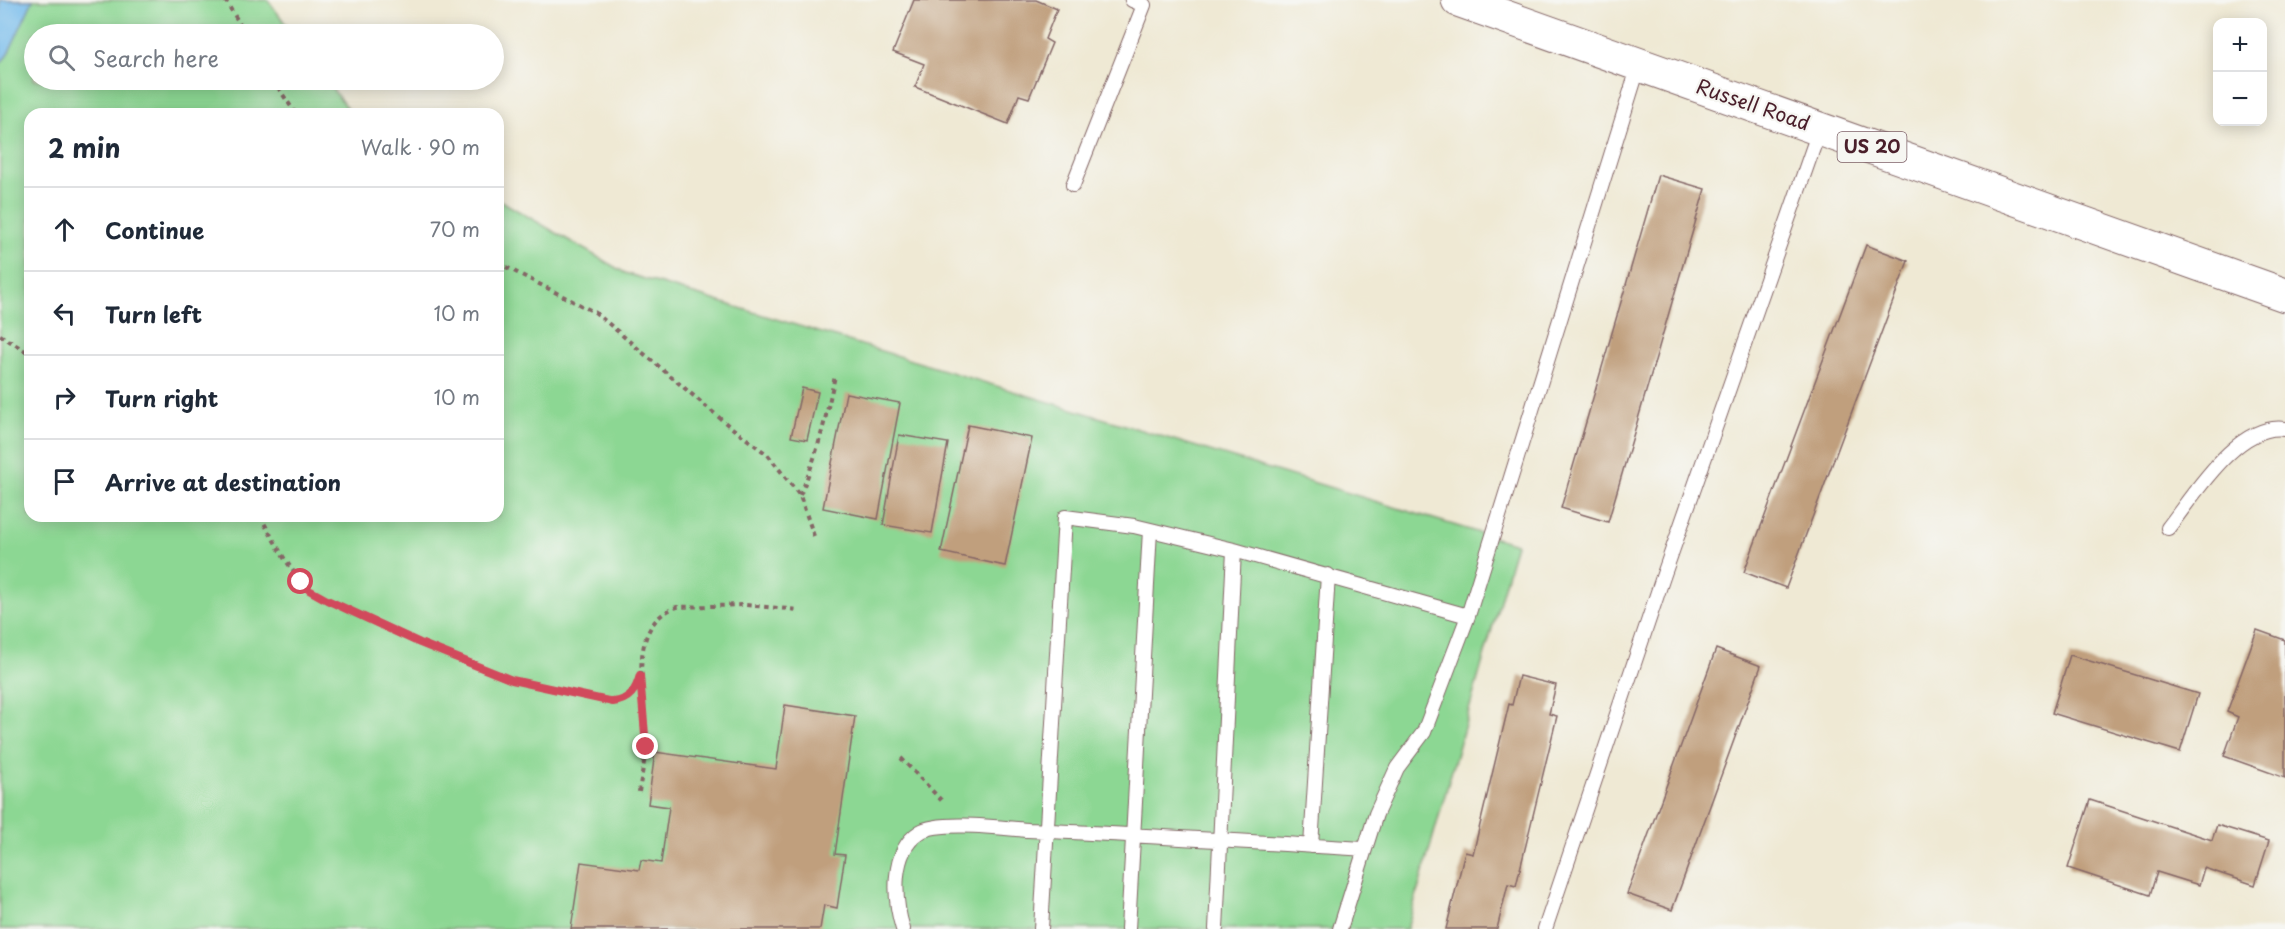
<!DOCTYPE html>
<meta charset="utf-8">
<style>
body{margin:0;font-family:"Playpen Sans",sans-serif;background:#f6f6f7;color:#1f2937}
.controls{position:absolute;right:18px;top:18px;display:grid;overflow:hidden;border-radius:12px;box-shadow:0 3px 15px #0003}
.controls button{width:54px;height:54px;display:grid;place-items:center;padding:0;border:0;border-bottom:2px solid #e0e1e3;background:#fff;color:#1f2937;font:30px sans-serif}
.stop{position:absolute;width:18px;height:18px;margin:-14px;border:4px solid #d1495b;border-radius:50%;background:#fff}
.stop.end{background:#d1495b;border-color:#fff;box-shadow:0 2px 6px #0008}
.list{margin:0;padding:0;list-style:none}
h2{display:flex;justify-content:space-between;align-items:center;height:78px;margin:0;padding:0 24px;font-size:26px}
h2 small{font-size:20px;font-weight:400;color:#747a83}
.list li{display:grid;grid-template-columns:39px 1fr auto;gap:18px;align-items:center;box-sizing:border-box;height:84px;padding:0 24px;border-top:2px solid #e0e1e3}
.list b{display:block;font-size:22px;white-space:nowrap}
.list em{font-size:20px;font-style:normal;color:#747a83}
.icon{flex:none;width:33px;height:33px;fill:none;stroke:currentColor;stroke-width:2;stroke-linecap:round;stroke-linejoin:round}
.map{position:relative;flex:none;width:2285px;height:929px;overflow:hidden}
.search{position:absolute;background:#fff;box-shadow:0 3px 15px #0003;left:24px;top:24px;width:480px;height:66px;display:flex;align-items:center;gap:15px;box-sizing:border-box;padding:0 21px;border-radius:33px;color:#747a83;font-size:22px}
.panel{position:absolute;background:#fff;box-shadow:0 3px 15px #0003;left:24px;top:108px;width:480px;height:414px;border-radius:18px}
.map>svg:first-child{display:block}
.green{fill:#8cd793;stroke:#6b7b5f;stroke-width:1.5}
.water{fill:#75bbec;stroke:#606d8c;stroke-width:1.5}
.building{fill:#c09f7d}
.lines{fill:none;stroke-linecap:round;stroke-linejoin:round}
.service-casing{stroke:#846666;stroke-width:16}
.primary-casing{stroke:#846666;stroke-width:35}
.path{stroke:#846666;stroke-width:4;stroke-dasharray:4.5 4.5;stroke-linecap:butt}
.service{stroke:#fff;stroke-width:14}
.primary{stroke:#fff;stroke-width:33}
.route{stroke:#d1495b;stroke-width:8}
.labels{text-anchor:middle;stroke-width:4.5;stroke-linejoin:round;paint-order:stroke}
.shield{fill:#f6f6f2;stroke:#7e6067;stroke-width:1.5}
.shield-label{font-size:18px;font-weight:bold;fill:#4a1f2b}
.street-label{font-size:20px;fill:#4a1f2b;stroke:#f6f6f2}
</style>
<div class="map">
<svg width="2285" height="929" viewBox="0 0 2285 929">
<rect width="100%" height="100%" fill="#f6f6f2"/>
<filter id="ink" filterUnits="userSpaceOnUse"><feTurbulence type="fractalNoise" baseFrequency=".0167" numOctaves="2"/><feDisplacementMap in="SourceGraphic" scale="12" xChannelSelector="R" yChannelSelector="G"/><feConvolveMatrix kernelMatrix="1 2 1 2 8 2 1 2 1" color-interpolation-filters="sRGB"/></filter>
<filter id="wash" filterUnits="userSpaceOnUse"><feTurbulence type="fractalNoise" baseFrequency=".008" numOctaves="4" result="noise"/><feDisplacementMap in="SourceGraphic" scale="24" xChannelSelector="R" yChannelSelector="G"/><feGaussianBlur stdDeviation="1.35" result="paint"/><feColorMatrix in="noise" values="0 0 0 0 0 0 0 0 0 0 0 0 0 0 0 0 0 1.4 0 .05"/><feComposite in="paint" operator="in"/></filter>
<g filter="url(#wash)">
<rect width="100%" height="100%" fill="#efe9d4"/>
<!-- green -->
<path class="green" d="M0,0H268L293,34H34V80H326L351,114H30V516H498V199L625,273L1516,544L1407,929H0Z"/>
<!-- water -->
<path class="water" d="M0,0H33L8,54L0,64Z"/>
<g id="blocks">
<!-- building -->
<path class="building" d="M914,0H1036L1057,9L1045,39L1052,43L1029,98L1019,95L1008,124L915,87L924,64L893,52Z
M1658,175L1705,189L1608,522L1561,508Z
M1866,245L1908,261L1786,588L1744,572Z
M802,388L818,392L807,440L791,437Z
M846,393L900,403L878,519L823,508Z
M968,425L1032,438L1005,566L941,552Z
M899,435L948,443L932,533L883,525Z
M2257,630L2285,640V778L2224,756L2238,717L2227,712Z
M1716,649L1761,666L1672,910L1627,894Z
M2070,655L2198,694L2180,752L2052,713Z
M1519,676L1556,685L1549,714L1557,716L1516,886L1508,884L1497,929H1446L1465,852L1473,854L1509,704L1512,705Z
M785,705L855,716L835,854L845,855L837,908L824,905L820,929H571L581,862L639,870L641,860L661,863L669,807L648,804L655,752L776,769Z
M2090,800L2212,840L2217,825L2269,841L2255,885L2204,868L2199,885L2157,872L2150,895L2068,868Z"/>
</g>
</g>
<g filter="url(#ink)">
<use href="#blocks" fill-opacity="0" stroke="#846666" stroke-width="1.5"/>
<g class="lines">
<!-- service casing -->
<g class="service-casing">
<path id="service" d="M1073,185L1144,5L1132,0
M2168,528C2194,495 2238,422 2285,429
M1311,846L1328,575
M903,929C894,900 890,851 920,832C939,820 1003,828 1028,830C1140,835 1252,842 1365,849
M1041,929L1065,517L1134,526L1234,550L1468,616
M1128,929L1150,530
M1216,929L1234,550
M1340,929L1376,814L1397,768L1424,732L1468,616L1639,65
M1545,929L1663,577L1820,128"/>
</g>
<!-- primary casing -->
<g class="primary-casing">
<path id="primary" d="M1458,0L2285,295"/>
</g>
<!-- path -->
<path class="path" d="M225,0L246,34
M273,80L296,114
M498,263L596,313L728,425L768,455L800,496L815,539
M0,335L30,354
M800,495C817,457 826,417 835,376
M260,516L284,558L301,582L309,590L327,600L420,643L512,680L613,702C630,700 636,690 640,675
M901,758L943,802
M639,792C641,777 645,761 646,746C647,705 622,625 677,607L745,605L799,610"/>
<!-- service -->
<use href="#service" class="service"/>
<!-- primary -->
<use href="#primary" class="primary"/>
</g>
</g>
<g class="lines" filter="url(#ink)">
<!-- route -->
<path class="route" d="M301,582L309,590L327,600L420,643L512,680L613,702C630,700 636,690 640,675L646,747"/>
</g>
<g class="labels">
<!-- shield labels -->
<rect class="shield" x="1837.5" y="132" width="69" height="30" rx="4.5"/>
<g class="shield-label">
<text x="1872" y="153">US 20</text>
</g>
<!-- street labels -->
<g class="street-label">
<text transform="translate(1753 105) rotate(19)" y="7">Russell Road</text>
</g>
</g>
</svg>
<div class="controls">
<button>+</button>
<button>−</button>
</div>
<div class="stop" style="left:301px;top:582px"></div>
<div class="stop end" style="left:646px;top:747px"></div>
<div class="search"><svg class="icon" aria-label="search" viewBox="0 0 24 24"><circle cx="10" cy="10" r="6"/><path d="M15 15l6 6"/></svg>Search here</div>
<section class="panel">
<h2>2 min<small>Walk · 90 m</small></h2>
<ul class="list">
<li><svg class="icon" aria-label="ahead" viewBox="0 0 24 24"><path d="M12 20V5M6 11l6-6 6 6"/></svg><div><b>Continue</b></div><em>70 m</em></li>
<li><svg class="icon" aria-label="left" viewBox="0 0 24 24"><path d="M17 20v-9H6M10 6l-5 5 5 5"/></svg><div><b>Turn left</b></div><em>10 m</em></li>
<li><svg class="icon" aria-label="right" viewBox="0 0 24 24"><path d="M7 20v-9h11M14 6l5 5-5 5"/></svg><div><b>Turn right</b></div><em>10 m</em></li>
<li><svg class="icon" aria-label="arrive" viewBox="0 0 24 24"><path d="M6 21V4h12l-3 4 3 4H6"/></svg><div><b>Arrive at destination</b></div></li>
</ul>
</section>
</div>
